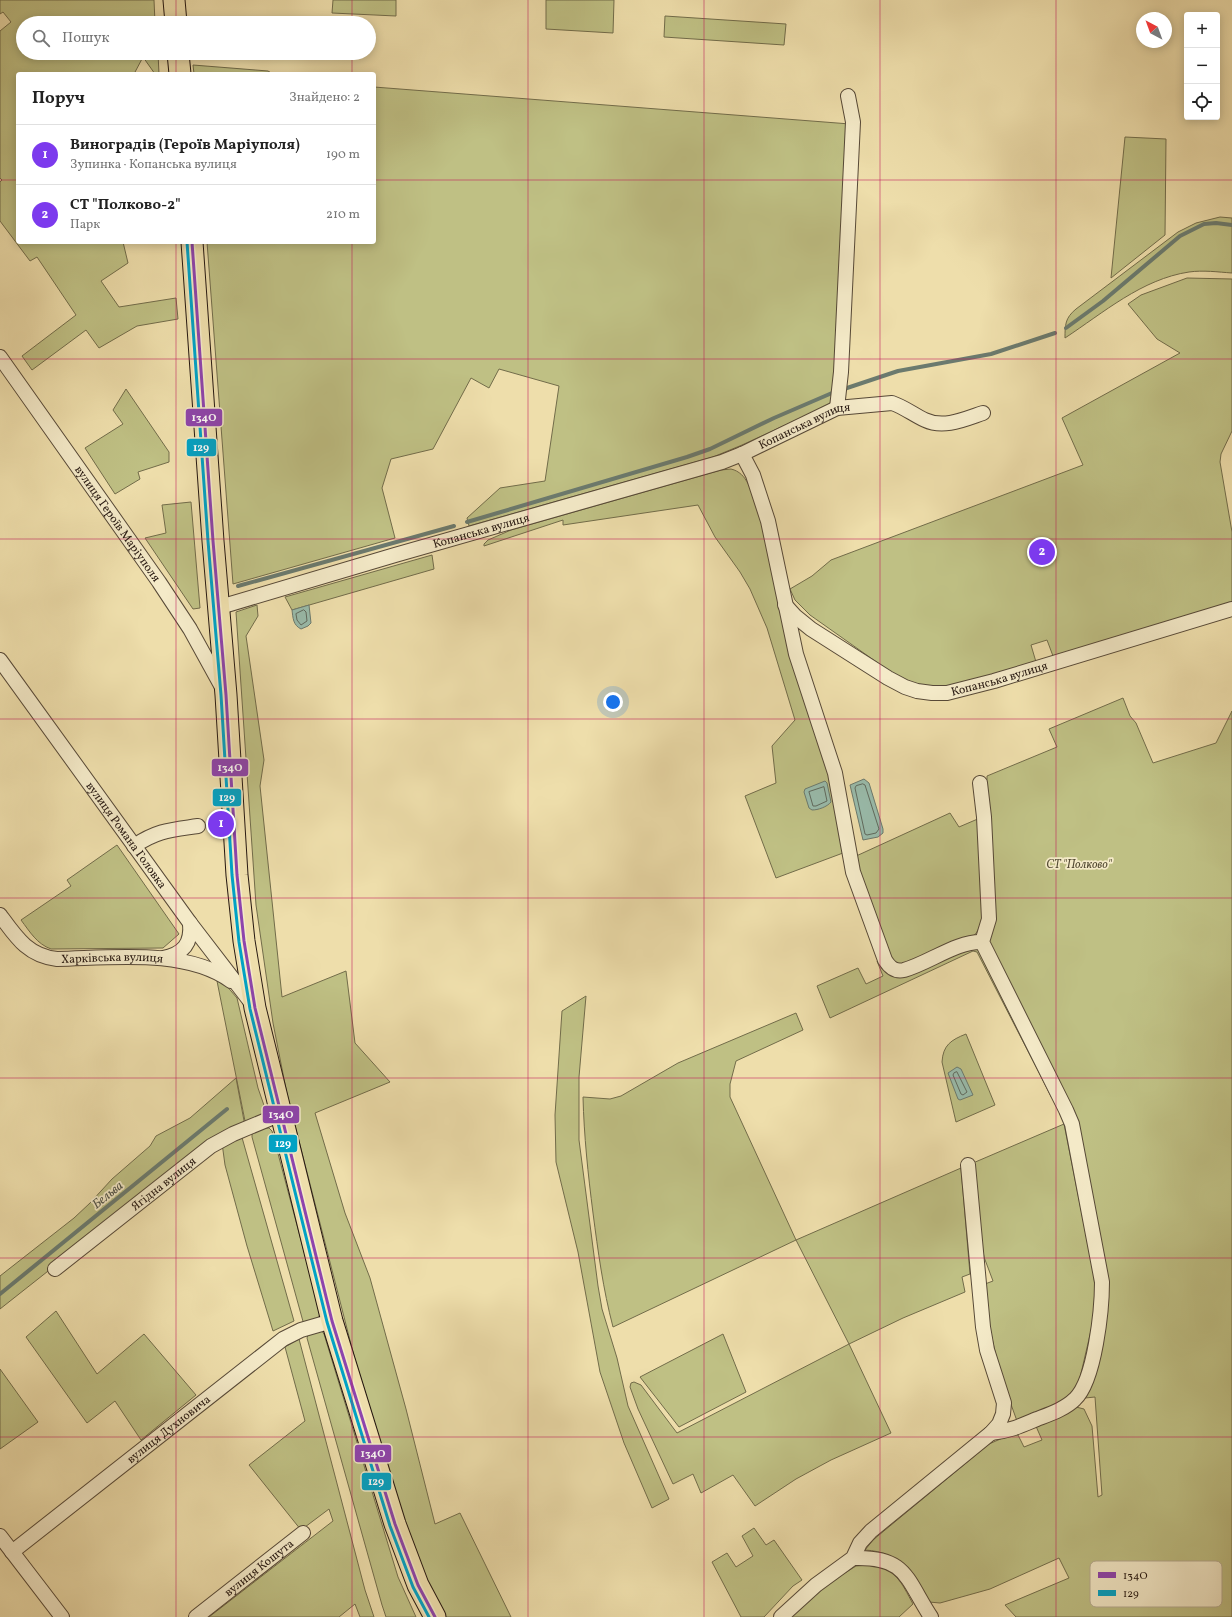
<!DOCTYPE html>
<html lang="uk">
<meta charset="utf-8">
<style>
body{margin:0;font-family:Vollkorn,serif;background:#f2f2f2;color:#222}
.controls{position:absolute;right:12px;top:12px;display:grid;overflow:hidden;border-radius:4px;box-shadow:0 2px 10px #0003}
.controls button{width:36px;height:36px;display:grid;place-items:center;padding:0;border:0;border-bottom:1px solid #e0e0e0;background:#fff;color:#222;font:20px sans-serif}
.compass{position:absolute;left:1136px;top:12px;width:36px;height:36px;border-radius:50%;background:#fff;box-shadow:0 2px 10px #0003;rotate:319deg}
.you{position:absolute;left:613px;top:702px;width:14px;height:14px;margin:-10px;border:3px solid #fff;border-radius:50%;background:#1a73e8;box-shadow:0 0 0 6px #1a73e833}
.badge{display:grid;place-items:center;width:26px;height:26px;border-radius:50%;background:#7c3aed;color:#fff;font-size:13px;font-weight:700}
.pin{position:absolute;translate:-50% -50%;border:2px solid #fff;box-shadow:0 1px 4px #0006}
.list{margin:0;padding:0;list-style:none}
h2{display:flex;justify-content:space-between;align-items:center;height:52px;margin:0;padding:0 16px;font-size:17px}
h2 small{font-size:13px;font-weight:400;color:#767676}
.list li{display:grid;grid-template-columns:26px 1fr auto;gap:12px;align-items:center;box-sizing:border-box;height:60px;padding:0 16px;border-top:1px solid #e0e0e0}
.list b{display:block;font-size:15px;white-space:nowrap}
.list p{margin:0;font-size:13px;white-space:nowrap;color:#767676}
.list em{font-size:13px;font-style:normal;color:#767676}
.icon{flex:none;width:22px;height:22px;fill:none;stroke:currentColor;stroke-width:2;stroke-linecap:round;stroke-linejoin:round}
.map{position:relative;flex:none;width:1232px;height:1617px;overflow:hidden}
.search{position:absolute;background:#fff;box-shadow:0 2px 10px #0003;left:16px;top:16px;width:360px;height:44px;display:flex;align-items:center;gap:10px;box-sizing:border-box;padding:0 14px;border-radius:22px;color:#767676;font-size:15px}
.panel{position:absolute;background:#fff;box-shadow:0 2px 10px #0003;left:16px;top:72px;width:360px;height:172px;border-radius:4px}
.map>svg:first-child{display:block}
.green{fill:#bfc084;stroke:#726c4a}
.water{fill:#99bcac;stroke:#6b7a6e}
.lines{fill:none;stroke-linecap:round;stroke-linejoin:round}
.shore{stroke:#5f6a5e;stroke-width:1}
.stream{stroke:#6b7a6e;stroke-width:4}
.minor-casing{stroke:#574937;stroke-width:16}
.highway-casing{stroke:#251710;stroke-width:23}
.minor{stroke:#f4eac8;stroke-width:14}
.highway{stroke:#eedeab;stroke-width:21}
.bus-1-casing{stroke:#f4eac8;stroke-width:6}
.bus-2-casing{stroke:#f4eac8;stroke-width:6}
.bus-1{stroke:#8e44ad;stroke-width:3}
.bus-2{stroke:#02a2c4;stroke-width:3}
.grid{fill:none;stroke:#c2185b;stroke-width:1;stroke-opacity:0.55}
.labels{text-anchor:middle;stroke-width:3.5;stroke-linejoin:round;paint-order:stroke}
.street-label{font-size:12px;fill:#251710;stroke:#f4eac8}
.park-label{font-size:12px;font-style:italic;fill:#534a33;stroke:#f4eac8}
.water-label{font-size:13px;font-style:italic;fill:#4e5147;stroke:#f4eac8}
.key{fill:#f4eac8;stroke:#b6ab91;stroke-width:1}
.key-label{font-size:11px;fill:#251710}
.line-badge{stroke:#f4eac8;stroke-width:1.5}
.badge-label{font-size:11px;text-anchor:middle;font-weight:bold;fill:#fff}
</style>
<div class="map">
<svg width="1232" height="1617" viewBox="0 0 1232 1617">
<rect width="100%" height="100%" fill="#eedeab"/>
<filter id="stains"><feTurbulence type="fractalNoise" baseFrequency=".005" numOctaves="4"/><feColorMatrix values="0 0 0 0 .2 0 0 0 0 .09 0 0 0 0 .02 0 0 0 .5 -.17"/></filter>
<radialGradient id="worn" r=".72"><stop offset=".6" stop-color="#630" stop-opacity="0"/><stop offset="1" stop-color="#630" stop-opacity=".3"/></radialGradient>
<!-- green -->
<path class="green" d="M0,0H154L155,23H23V53H158L159,74H155L143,57L134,74H18V242H123L128,263L101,281L119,307L176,298L178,319L137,326L99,348L86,330L32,370L22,356L76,315L37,257L30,261L0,221V182L2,180L0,178V31L11,22L3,12L0,14Z
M333,0H396V16L332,13Z
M546,0H614L613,33L546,29Z
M665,16L786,24L784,45L664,37Z
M193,65L268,71L273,74H194Z
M374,87L850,124L838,372L831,404L742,445L713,457L469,526L467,518L500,488L545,481L559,386L499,369L489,388L471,378L433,449L391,459L382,488L395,538L233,584L207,242H374Z
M1125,137L1166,139L1165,235L1111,278Z
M1220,217L1232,218V273C1218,272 1203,270 1189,272C1142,279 1103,313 1065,338C1065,325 1065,318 1076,309L1178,232L1196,223Z
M1187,278L1232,279V431L1221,454L1220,462L1232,532V603L1053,656L1047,640L1031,645L1036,662L953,686L936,687L918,685L908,681L892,673L810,615L795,600L790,589L812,576L831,560L1083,465L1062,418L1180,353L1157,339L1128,304L1141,295Z
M126,389L169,452V462L138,472L140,479L115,494L85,448L123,424L113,410Z
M731,469C748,473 751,492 757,507L826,760L843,853L776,878L745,796L776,783L772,746L795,720L767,628L750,589L740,572L715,537L698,505L563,525V520L484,546V544L488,540L511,530L721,470Z
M191,502L200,608L193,609L145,538L166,533L162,505Z
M432,555L434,569L292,610L285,597Z
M257,605L258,616L246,636L264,760L260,786L282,997L346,971L355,1043L390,1082L315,1113L345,1213L370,1278L406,1409L435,1524L460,1513L511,1617H445L426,1581L404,1519L354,1356L287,1094L273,1023L256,905L236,612Z
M1123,698L1130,716L1136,723L1153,763L1216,743L1232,711V1617H1016L1005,1605L1069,1578L1059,1558L990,1589L940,1603L929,1602C909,1574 902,1552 865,1550L873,1540L989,1444L1014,1433L1018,1435L1024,1447L1042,1440L1035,1424L1076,1407L1084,1409L1092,1426L1098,1497L1102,1495L1095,1397L1085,1398L1094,1379L1098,1367L1108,1300L1105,1263L1078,1127L987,944V776L1057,747L1049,729Z
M950,813L959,827L980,818L982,917C980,925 979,932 972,937L902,967L891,961L854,857Z
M117,845L179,934L163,948L51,949C37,944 30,932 21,920L71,886L67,880Z
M977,946L1052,1098L977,952L973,951L830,1018L817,986L858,968L866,984L883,976L877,961L888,970Z
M217,981L225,984L237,998L258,1088L268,1117L246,1126Z
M586,996L579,1077V1140L598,1286L602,1309L617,1358L628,1406L669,1499L652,1508L624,1443L600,1372L578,1252L556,1162L555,1115L562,1011Z
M796,1013L803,1030L736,1061L730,1084V1097L796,1240L961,1168L970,1274L962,1277L965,1292L903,1318L849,1344L891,1433L831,1460L796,1479L755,1506L733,1475L701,1493L693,1474L673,1484L638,1409L630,1387L631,1383L634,1382L641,1385L677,1433L849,1344L796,1240L613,1327C603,1289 598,1251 593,1213C588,1174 584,1136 583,1097L610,1099L621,1096L678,1063Z
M966,1034L995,1105L956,1122L942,1062C943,1045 951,1040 966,1034Z
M236,1078L245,1126L209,1144L0,1309V1276L74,1218L90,1203L112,1179L150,1146L156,1136L190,1118Z
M1064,1124L1094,1275L1096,1309L1079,1382L1068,1399L1017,1421L1000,1374L990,1329L985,1284L993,1281L984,1257L982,1246L973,1163Z
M264,1128H269L272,1131L320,1312C320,1321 311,1322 304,1325L252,1137V1134Z
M241,1134L294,1321L273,1331L247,1246L225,1165L222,1143Z
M56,1311L97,1374L144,1334L196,1395L141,1440L115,1401L87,1423L26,1337Z
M321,1330L324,1334L398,1577L416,1617H386L382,1605L307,1338L308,1335Z
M723,1334L746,1392L679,1427L640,1377Z
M299,1339L365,1590L374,1617H360L355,1604L339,1617H209L333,1521L329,1509L301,1530L249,1465L305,1421L285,1347Z
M0,1369L38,1422L0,1449Z
M754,1528L766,1545L774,1540L802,1580L793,1586L764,1617H741L712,1562L727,1553L736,1567L753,1556L742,1536Z
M869,1565C896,1568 901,1582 913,1604L899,1617H790L806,1602L832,1581L856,1566Z"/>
<!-- water -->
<path class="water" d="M309,605L311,623L308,626L301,629C293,625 293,618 292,610Z
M864,779L869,783L883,829V833L878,837L863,840L850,785Z
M825,781L827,783L831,802C827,807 818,810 812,810L809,808L804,792L805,789Z
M957,1067L961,1069L973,1095L960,1100L958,1099L948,1073Z"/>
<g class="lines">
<!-- shore -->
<path class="shore" d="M304,610L306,612L307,621L301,625L297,620L296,614Z
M863,784L865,785L879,829L876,833L867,835L865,834L855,788L856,786Z
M824,787L827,801L816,806H813L809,792Z
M957,1072L967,1092L963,1095L961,1094L953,1075L954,1073Z"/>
<!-- stream -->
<path class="stream" d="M1066,328L1103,301L1180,236L1204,224L1216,223L1232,225
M844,389L898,371L991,354L1055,333
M467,522L687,457L710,449L774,418L832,393
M238,586L454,526
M0,1294L227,1109"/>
<!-- minor casing -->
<g class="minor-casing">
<g id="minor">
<path id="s1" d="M0,357L159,582L190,629L223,689"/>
<path d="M837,408L841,372L853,122L848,96"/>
<path d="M742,454L753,475L768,521L796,654L835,773L853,872L885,960C890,968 895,972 904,970C929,963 957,941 982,942"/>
<path id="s2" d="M785,605L795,616L811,629L888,678L905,687L917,691L932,693H947L994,681L1232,609"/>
<path id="s3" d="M220,607L395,555L722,462L742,454L837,408L892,403C904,407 914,415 925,420C944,429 965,419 983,413"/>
<path id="s4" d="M0,660L190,923L253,1005"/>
<path d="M980,783L984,817L989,919L982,942L1066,1110L1072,1124L1102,1282C1102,1309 1095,1380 1075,1399C1065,1409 1050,1414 1037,1419C1020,1426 1010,1431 991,1433"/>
<path d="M134,846C158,830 171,830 198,826"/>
<path id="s5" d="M0,915C16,937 28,956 57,959C110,958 185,948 231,981"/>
<path d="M163,958C183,954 192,944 190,923"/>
<path id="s6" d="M55,1269L211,1146L233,1134L281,1114"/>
<path d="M0,1536L62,1617"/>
<path id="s7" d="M12,1552L283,1339L301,1330L332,1321"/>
<path d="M853,1558C907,1556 906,1579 931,1617"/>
<path id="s8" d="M196,1617L303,1533"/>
<path d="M781,1617L816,1585L853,1558L860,1543L871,1531L991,1433L999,1424L1003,1414L1004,1403L987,1350L983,1327L968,1165"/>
</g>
</g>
<!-- highway casing -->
<g class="highway-casing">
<path id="highway" d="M174,0L176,23
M178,53L180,74
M192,242L213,541L226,695L237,875L244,941L255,1008L332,1321L395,1524L418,1585L435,1617"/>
</g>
<!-- minor -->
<use href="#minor" class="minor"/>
<!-- highway -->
<use href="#highway" class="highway"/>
<!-- bus-1 casing -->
<g class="bus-1-casing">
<path id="bus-1" d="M192,242L213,541L226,695L237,875L244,941L255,1008L332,1321L395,1524L418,1585L435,1617"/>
</g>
<!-- bus-2 casing -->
<g class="bus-2-casing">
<path id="bus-2" d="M187,242L208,541L221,695L232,875L239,942L250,1009L327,1322L390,1526L413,1587L429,1617"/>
</g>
<!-- bus-1 -->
<use href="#bus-1" class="bus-1"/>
<!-- bus-2 -->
<use href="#bus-2" class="bus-2"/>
</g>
<!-- grid -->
<path class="grid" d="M176,0V23M352,0V23M528,0V1617M704,0V1617M880,0V1617M1056,0V1617M176,53V74M352,53V74M0,180H18M374,180H1232M176,242V1617M352,242V1617M0,359H1232M0,539H1232M0,719H1232M0,898H1232M0,1078H1232M0,1258H1232M0,1437H1232"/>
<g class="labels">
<!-- street labels -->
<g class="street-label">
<text dy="4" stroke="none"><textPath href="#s3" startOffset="613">Копанська вулиця</textPath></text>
<text dy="4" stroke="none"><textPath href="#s1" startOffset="204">вулиця Героїв Маріуполя</textPath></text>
<text dy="4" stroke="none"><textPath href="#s3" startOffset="272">Копанська вулиця</textPath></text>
<text dy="4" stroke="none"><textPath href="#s2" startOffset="243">Копанська вулиця</textPath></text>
<text dy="4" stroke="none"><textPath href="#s4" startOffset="216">вулиця Романа Головка</textPath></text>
<text dy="4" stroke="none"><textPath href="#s5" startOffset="130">Харківська вулиця</textPath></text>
<text dy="4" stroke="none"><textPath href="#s6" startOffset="138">Ягідна вулиця</textPath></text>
<text dy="4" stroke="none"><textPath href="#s7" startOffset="199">вулиця Духновича</textPath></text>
<text dy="4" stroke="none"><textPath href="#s8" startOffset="80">вулиця Кошута</textPath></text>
</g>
<!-- park labels -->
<g class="park-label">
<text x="1079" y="868">СТ "Полково"</text>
</g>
<!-- water labels -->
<g class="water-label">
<text transform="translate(107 1194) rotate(-39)" y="5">Бельва</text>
</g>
</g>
<!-- legend -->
<rect x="1090" y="1561" width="132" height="46" rx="6" class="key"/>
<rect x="1098" y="1572" width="18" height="6" fill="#8e44ad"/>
<rect x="1098" y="1590" width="18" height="6" fill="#02a2c4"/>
<g class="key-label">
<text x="1123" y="1579">134О</text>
<text x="1123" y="1597">129</text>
</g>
<g class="line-badge">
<rect x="185" y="408" width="38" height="19" rx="4" fill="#8e44ad"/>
<rect x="186" y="438" width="31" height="19" rx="4" fill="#02a2c4"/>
<rect x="211" y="758" width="38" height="19" rx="4" fill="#8e44ad"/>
<rect x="212" y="788" width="30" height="19" rx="4" fill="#02a2c4"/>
<rect x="262" y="1105" width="38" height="19" rx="4" fill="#8e44ad"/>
<rect x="268" y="1134" width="30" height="19" rx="4" fill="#02a2c4"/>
<rect x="354" y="1444" width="38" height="19" rx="4" fill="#8e44ad"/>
<rect x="361" y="1472" width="31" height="19" rx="4" fill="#02a2c4"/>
</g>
<g class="badge-label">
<text x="204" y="421">134О</text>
<text x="201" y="451">129</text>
<text x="230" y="771">134О</text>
<text x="227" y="801">129</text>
<text x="281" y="1118">134О</text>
<text x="283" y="1147">129</text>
<text x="373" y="1457">134О</text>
<text x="376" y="1485">129</text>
</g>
<rect width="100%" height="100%" filter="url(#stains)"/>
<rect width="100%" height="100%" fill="url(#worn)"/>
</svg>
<div class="controls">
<button>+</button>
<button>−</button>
<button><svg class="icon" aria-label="locate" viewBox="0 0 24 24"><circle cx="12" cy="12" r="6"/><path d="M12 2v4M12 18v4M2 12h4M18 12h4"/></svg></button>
</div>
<svg class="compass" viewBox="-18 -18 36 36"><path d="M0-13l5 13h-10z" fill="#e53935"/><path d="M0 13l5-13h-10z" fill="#767676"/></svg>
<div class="you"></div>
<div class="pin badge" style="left:221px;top:824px">1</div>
<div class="pin badge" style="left:1042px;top:552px">2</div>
<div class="search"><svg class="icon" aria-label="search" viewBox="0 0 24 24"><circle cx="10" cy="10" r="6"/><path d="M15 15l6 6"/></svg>Пошук</div>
<section class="panel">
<h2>Поруч<small>Знайдено: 2</small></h2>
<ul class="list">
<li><span class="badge">1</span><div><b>Виноградів (Героїв Маріуполя)</b><p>Зупинка · Копанська вулиця</p></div><em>190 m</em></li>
<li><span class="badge">2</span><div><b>СТ &quot;Полково-2&quot;</b><p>Парк</p></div><em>210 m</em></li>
</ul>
</section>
</div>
